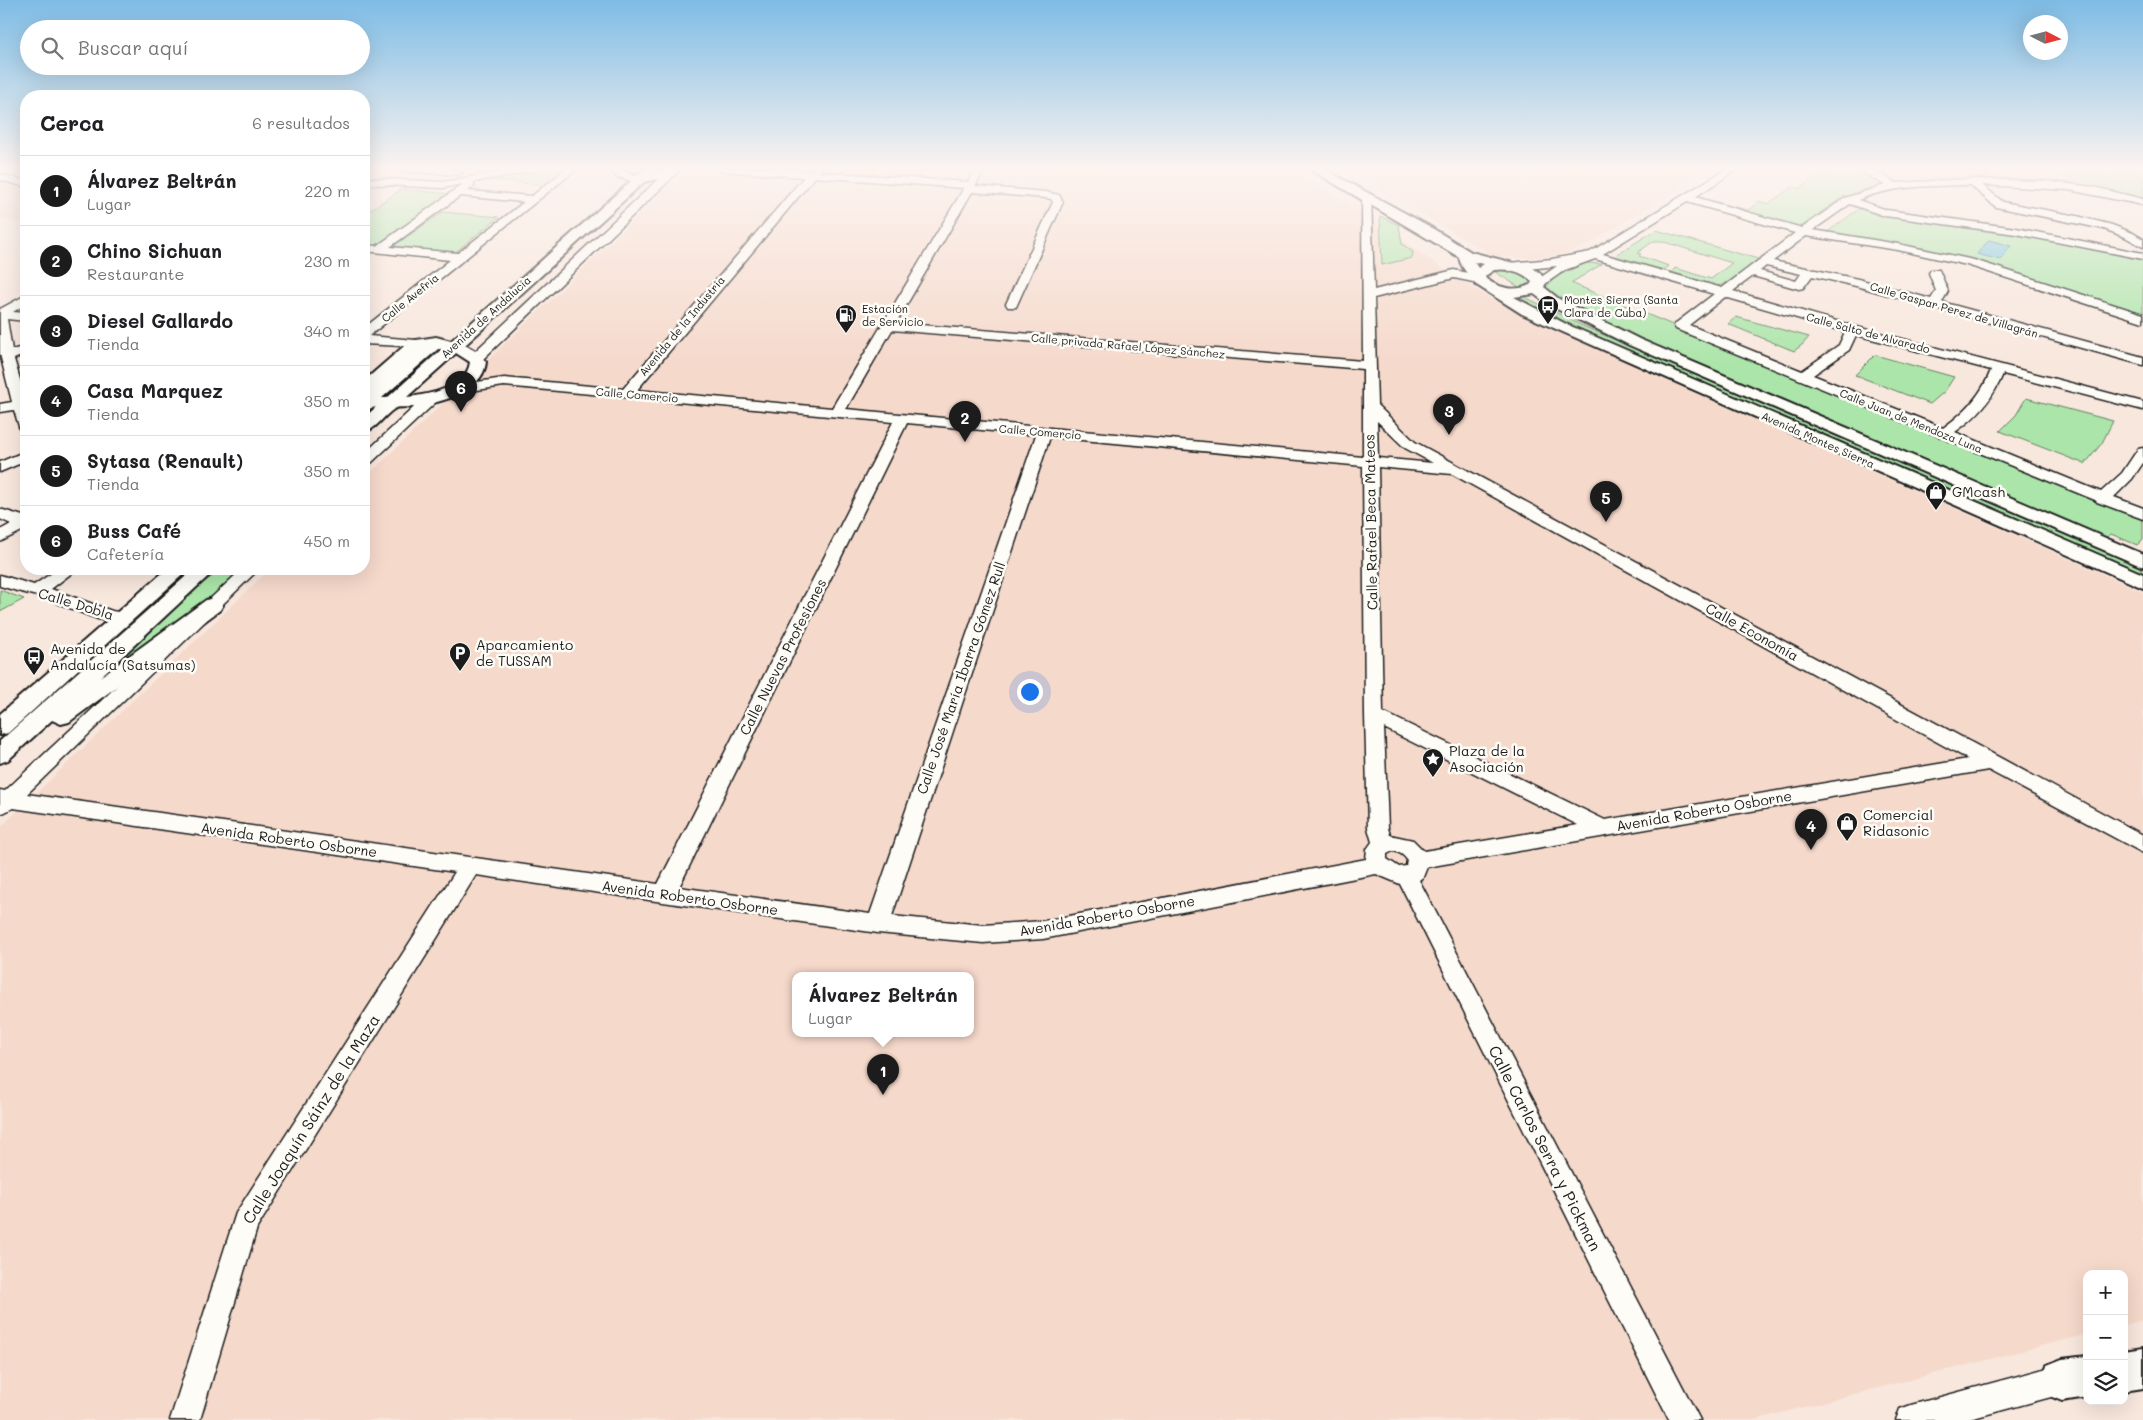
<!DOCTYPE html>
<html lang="es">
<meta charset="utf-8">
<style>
body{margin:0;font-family:Mali,sans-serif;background:#f2f2f2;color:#202124}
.controls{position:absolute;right:15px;bottom:15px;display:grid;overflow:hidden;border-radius:10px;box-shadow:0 5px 20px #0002}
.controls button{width:45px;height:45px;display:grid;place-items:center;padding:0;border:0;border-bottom:1px solid #e0e0e0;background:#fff;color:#202124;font:25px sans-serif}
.compass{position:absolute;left:2023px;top:15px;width:45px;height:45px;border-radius:50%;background:#fff;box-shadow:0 5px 20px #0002;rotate:96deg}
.you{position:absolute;left:1029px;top:691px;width:18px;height:18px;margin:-12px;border:4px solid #fff;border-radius:50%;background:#1a73e8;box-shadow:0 0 0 8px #1a73e833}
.badge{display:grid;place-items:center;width:32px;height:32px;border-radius:50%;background:#1c1c1c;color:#fff;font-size:16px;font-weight:700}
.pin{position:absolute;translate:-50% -41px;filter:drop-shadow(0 1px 2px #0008)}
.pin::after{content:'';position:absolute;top:26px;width:18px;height:15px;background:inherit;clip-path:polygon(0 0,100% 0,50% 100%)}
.popup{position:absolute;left:792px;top:972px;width:182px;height:65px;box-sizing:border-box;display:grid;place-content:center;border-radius:10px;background:#fff;filter:drop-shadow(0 1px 4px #0005);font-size:16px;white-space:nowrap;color:#757577}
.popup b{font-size:19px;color:#202124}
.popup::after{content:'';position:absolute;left:50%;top:100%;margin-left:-10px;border:10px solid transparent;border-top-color:#fff}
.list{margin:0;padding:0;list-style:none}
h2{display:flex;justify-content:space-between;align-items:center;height:65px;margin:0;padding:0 20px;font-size:21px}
h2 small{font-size:16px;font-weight:400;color:#757577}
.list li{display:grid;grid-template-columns:32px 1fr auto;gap:15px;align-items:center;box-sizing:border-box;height:70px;padding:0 20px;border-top:1px solid #e0e0e0}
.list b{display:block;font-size:19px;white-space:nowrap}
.list p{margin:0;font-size:16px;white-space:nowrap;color:#757577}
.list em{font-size:16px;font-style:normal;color:#757577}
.icon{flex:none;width:28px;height:28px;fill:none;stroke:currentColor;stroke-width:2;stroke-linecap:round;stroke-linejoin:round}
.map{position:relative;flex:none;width:2143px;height:1420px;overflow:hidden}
.search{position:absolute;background:#fff;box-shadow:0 5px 20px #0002;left:20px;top:20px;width:350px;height:55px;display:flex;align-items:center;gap:12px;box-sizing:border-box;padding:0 18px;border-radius:28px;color:#757577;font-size:19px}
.panel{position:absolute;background:#fff;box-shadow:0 5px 20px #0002;left:20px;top:90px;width:350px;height:485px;border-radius:20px}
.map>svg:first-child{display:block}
.built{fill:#f5d9cb;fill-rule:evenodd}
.green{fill:#abe5a9;stroke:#648062}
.water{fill:#7fc7e0;stroke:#578392}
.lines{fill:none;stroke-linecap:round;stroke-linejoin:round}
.minor-casing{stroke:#1c1c1c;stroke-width:3}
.major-casing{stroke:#1c1c1c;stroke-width:4}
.highway-casing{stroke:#1c1c1c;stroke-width:4}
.minor{fill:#fdfcf7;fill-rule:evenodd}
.major{fill:#fdfcf7;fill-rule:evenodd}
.highway{fill:#fdfcf7;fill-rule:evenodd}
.labels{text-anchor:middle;stroke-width:5;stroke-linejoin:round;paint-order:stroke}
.far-street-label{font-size:11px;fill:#1c1c1c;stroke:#fdfcf7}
.far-poi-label{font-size:11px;fill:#1c1c1c;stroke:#fdfcf7;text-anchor:start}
.poi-label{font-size:14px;fill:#1c1c1c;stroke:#fdfcf7;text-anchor:start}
.street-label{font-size:14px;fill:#1c1c1c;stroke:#fdfcf7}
.near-street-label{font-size:16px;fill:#1c1c1c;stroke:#fdfcf7}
</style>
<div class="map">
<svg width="2143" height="1420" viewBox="0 0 2143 1420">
<rect width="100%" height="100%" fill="#f8e7dd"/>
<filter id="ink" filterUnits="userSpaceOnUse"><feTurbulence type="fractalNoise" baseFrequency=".02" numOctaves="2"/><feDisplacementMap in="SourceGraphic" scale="10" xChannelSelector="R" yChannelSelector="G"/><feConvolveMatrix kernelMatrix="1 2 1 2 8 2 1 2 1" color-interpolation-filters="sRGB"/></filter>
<g filter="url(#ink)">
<!-- built -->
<path class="built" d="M688,168H1291L1328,190L1463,282L1530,320L2143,592V1320L2124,1325V1274H2087V1334L1754,1420H0V828L270,569H364V479ZM796,976H970V1034H796Z
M1342,168H1713L1583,247L1561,255L1529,258L1494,256Z
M1865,168H2009L2019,180H1968L1895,185Z
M0,182L26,188V201L0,197Z
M0,201L26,203V218L19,222L0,220Z"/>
<!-- green -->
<path class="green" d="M542,168H570L547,185L486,180Z
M1836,168H1857L1888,185C1845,192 1833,203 1799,229L1729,208L1732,206L1748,210L1760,201L1768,204L1792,187L1799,189L1820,173L1827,175Z
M2096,168L2143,174V200L2129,195L2069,184L2067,176L2049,173V169L2098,174Z
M402,189L450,194L377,246L364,244V214Z
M1860,208L2012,232L2143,258V316L2036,280L1966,259L1826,233Z
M443,212L499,217L454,253L392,247Z
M1380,216L1399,225L1402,244L1413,252L1412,258L1382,265Z
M1656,230L1758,259C1743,271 1726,291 1706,285L1708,283L1672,272L1675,268L1711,279L1732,263L1661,241H1654L1637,253L1641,254L1639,256L1669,266L1664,270L1618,257L1617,254Z
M1586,263L1602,264L1571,283L2143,519V539L2137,545L2111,534L2106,538L1618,330L1619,329L1554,297L1547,292L1546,287L1557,276Z
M1503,269C1515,271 1527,271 1533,283L1531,286L1522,289L1492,270Z
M1507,295H1521L1583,326L2143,568V579L1587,336Z
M1736,317L1809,337L1803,344L1794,351L1728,324Z
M1875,355L1954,377L1945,391L1930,404L1855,375Z
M2026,398L2113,421L2102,443L2085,464L2000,431L2016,415Z
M221,569H242L195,615L31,732L183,595L210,578Z
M0,590L24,599L0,612Z"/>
<!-- water -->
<path class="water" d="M1989,240L2011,246L2000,260L1977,254Z"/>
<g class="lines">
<!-- minor casing -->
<g class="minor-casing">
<path id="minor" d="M400,168C412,167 455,165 463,172L458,175L405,171Z
M520,168H539L534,171L474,182V186L468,191L532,196L567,168H578L369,336L416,340L421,341L422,344L421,347L364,344V328L450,260L364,251V245L377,246L463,184L443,188L364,184V178L443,182ZM460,196L524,202L458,253L390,247Z
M673,168L678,171L677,173L481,361H471L469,358L471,355L669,169Z
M717,168H761L809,171L812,168H822L819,172L968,182L976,168H986L975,186L1046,192L1059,195L1063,202L1016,307H1008L1006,304L1053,202L1051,199L1046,198L972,192L896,323L1363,361L1362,198L1367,195L1371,196L1374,290L1454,270L1482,276L1484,279L1478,283L1454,278L1374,298L1377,405L1415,442L2143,835V853L1988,770L1427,867L1423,877L1419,880L1700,1420H1669L1400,884L1376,874L1043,939L983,943L878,933L476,875L257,1228L200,1420H170L236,1213L455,872L13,808L3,813L0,812V790L5,791L242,569H259L27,794L658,884L893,422L504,386L457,393L450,389L457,385L504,378L623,389L804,177L722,171ZM815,177L964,188L832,408L637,390ZM892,330L1363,369V457L846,409ZM1377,421L1405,448L1433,463L1378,458ZM907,423L1036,435L870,914L679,887ZM1050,437L1363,466L1365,715L1368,828L1372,842L1367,849L1366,859L1043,921L983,925L892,916ZM1378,467L1452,474L1968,759L1605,820L1383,712ZM1384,728L1578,825L1424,851L1413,840L1390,835L1388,828ZM1393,851C1399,852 1404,855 1407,860L1406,866L1399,867L1387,859V854Z
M1728,168H1739L1695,197L1802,228L1845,198L1885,185L1858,170L1857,168H1869L1896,183L1972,179L2044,181L2094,187L2143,199V205L2069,190L1982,185L2003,202L2077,216L2112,225L2133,233L2143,239V247L2125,237L2104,229L1996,207L1970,185C1932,186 1893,185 1858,200L1887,210L2016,228L2143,253V259L2016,234L1885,216L1850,204L1813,230L1898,244L1974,260L2143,314V322L1967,265L1898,250L1806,236L1773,261L1858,279L1931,299L1936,291L1929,273L1931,270H1939L1948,291L1942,302L2143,357V365L1856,286L1812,276L1803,288L1799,289L1753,276L1733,291L1857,327L2143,402V410L2003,374C1993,399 1977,417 1955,432L2101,492L2122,473L2138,449L2143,448V463L2132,479L2114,497L2143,508V519L2097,502L2095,500L1676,329L1674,326L1676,323L1714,294L1595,259L1565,270L1538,289L1534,288L1532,285L1534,282L1557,266L1509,271L1503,267L1509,263L1552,259L1590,252ZM1687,202L1795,233L1722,288L1603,254ZM1766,266L1801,274L1796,281L1760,271ZM1725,297L1845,332L1839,345L1802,371L1689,325ZM1856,335L1991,370C1981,396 1965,412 1943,428L1813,375L1849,350Z
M0,174L26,181V187L0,180Z
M26,295V304L13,312L26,313V321L7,319L12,350L26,346V354L14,359L26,400V434L21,433L14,410L0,412V404L12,402L0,354V309Z
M433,393L440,397L438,400L369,465L364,466V454L428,394Z
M26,451V461L0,472V462Z
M0,509L26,517V529L0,542V530L11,524L0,519Z
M58,569H77L51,589L112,611L130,614L133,618L130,622C104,629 64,602 37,596C25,593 13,590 0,586V575L34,585Z
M2066,1363L2076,1368L2081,1378L2076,1388L2066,1393L1966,1420H1896L1900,1409L1911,1405Z"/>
</g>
<!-- major casing -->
<g class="major-casing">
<path id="major" d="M610,168H622L625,171L636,175L646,168H659L654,173L669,168H683L667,177L644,182L465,345L479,353L486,362C483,393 438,403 413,407C407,408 398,406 394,409C383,416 377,429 364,432V418L376,407L364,410V381L410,341L436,337L451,341L631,181L616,176ZM438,349H442L387,398H382ZM456,353L470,362C467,388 428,395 407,397Z
M1308,168H1322L1427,225L1471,252L1533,268L1540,273L1546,282L1544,287L1559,299L1639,339L2143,554V567L1629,345L1549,305L1534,294L1514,297L1566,324L2143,574V588L1522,314L1475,284C1469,274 1461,269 1459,257ZM1474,262L1484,264L1478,268ZM1494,270C1508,268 1523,271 1532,282L1530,285C1515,292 1499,288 1486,279L1485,276Z
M167,569H189L8,733L0,735V714Z
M194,569H216L100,677L206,600L213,598L220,600L223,605L220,610L69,722L61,724L52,720L8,760L0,763V741Z"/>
</g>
<!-- highway casing -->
<g class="highway-casing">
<path id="highway" d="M2143,1348V1388L2124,1391V1351Z
M2087,1356V1397L2062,1401L2047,1395L2041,1380L2047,1365L2062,1359Z"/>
</g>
<!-- minor -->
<use href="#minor" class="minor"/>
<!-- major -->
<use href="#major" class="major"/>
<!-- highway -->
<use href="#highway" class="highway"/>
</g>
</g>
<!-- sky -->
<linearGradient id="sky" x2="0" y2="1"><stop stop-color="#7ebce5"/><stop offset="0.46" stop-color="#fcf4f0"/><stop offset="1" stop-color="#fcf4f0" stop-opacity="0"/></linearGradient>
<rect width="2143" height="366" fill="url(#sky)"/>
<!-- icons -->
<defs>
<g id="bus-pin" transform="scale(1.125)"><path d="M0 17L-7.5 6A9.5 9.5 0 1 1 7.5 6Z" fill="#1c1c1c" stroke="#fdfcf7"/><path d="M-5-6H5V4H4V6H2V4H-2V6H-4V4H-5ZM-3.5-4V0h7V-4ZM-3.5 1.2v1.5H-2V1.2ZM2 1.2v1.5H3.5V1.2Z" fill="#fff"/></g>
<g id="fuel-pin" transform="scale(1.125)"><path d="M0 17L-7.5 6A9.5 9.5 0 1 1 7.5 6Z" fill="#1c1c1c" stroke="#fdfcf7"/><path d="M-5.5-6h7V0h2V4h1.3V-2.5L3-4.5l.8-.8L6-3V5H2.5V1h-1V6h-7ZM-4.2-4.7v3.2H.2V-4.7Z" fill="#fff"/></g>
<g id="shop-pin" transform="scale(1.125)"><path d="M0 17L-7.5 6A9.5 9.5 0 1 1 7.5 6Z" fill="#1c1c1c" stroke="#fdfcf7"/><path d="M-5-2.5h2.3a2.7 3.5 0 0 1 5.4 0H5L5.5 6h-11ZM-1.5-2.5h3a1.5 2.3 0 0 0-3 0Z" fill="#fff"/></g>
<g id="parking-pin" transform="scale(1.125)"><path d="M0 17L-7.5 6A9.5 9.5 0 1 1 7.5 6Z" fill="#1c1c1c" stroke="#fdfcf7"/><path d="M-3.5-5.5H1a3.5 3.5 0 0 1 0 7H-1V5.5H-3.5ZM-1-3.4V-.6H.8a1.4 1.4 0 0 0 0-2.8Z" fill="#fff"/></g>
<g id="sight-pin" transform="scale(1.125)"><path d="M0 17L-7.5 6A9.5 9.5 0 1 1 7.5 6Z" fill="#1c1c1c" stroke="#fdfcf7"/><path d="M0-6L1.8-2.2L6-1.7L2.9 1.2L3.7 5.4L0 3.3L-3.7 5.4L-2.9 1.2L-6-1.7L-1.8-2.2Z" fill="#fff"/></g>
</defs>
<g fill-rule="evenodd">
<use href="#bus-pin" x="1548" y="306"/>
<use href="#fuel-pin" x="846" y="315"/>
<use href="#shop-pin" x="1936" y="492"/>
<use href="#parking-pin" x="460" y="653"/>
<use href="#bus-pin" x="34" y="657"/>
<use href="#sight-pin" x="1433" y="759"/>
<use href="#shop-pin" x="1847" y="823"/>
</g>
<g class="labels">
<!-- far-street labels -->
<g class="far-street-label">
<text transform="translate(410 298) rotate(-39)" y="4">Calle Avefria</text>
<text transform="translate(1954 310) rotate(16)" y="4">Calle Gaspar Perez de Villagrán</text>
<text transform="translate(486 317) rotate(-42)" y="4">Avenida de Andalucía</text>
<text transform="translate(682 326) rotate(-50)" y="4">Avenida de la Industria</text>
<text transform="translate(1868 333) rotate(15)" y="4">Calle Salto de Alvarado</text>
<text transform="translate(1128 346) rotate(5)" y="4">Calle privada Rafael López Sánchez</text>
<text transform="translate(637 395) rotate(5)" y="4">Calle Comercio</text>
<text transform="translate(1911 421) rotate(22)" y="4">Calle Juan de Mendoza Luna</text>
<text transform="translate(1040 432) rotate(5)" y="4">Calle Comercio</text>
<text transform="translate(1818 440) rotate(24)" y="4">Avenida Montes Sierra</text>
</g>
<!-- far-poi labels -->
<g class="far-poi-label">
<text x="1564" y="304">Montes Sierra (Santa<tspan x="1564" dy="13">Clara de Cuba)</tspan></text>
<text x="862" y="313">Estación<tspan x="862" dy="13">de Servicio</tspan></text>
</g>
<!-- poi labels -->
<g class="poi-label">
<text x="1952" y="497">GMcash</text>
<text x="476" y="650">Aparcamiento<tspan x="476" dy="16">de TUSSAM</tspan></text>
<text x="50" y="654">Avenida de<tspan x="50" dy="16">Andalucía (Satsumas)</tspan></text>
<text x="1449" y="756">Plaza de la<tspan x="1449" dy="16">Asociación</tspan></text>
<text x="1863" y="820">Comercial<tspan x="1863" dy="16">Ridasonic</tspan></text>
</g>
<!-- street labels -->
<g class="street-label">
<text transform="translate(1371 522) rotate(-91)" y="5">Calle Rafael Beca Mateos</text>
<text transform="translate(76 604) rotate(17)" y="5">Calle Dobla</text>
<text transform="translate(1752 632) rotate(29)" y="5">Calle Economía</text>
<text transform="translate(783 657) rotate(-63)" y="5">Calle Nuevas Profesiones</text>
<text transform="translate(961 678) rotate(-71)" y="5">Calle José María Ibarra Gómez Rull</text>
<text transform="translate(1704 811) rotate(-10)" y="5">Avenida Roberto Osborne</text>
<text transform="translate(289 840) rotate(8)" y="5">Avenida Roberto Osborne</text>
<text transform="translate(690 898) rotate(8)" y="5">Avenida Roberto Osborne</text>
<text transform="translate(1107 916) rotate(-10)" y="5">Avenida Roberto Osborne</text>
</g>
<!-- near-street labels -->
<g class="near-street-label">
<text transform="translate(311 1119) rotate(-58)" y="6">Calle Joaquín Sáinz de la Maza</text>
<text transform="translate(1545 1148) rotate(63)" y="6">Calle Carlos Serra y Pickman</text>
</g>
</g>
</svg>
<div class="controls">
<button>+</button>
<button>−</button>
<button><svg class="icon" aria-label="layers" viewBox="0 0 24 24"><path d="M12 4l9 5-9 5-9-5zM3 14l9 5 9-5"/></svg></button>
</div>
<svg class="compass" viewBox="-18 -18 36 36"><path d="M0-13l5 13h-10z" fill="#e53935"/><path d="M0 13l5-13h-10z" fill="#757577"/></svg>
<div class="you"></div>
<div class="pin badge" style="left:883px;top:1095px">1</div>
<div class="popup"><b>Álvarez Beltrán</b>Lugar</div>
<div class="pin badge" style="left:965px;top:442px">2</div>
<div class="pin badge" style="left:1449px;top:435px">3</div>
<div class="pin badge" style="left:1811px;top:850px">4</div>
<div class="pin badge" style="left:1606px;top:522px">5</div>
<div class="pin badge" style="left:461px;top:412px">6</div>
<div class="search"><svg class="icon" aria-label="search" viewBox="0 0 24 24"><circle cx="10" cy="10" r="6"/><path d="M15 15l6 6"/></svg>Buscar aquí</div>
<section class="panel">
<h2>Cerca<small>6 resultados</small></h2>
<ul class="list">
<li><span class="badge">1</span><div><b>Álvarez Beltrán</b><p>Lugar</p></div><em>220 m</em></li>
<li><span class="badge">2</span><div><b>Chino Sichuan</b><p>Restaurante</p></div><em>230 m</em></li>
<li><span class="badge">3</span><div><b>Diesel Gallardo</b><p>Tienda</p></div><em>340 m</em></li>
<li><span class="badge">4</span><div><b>Casa Marquez</b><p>Tienda</p></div><em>350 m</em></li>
<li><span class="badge">5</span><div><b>Sytasa (Renault)</b><p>Tienda</p></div><em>350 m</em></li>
<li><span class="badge">6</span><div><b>Buss Café</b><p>Cafetería</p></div><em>450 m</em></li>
</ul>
</section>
</div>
